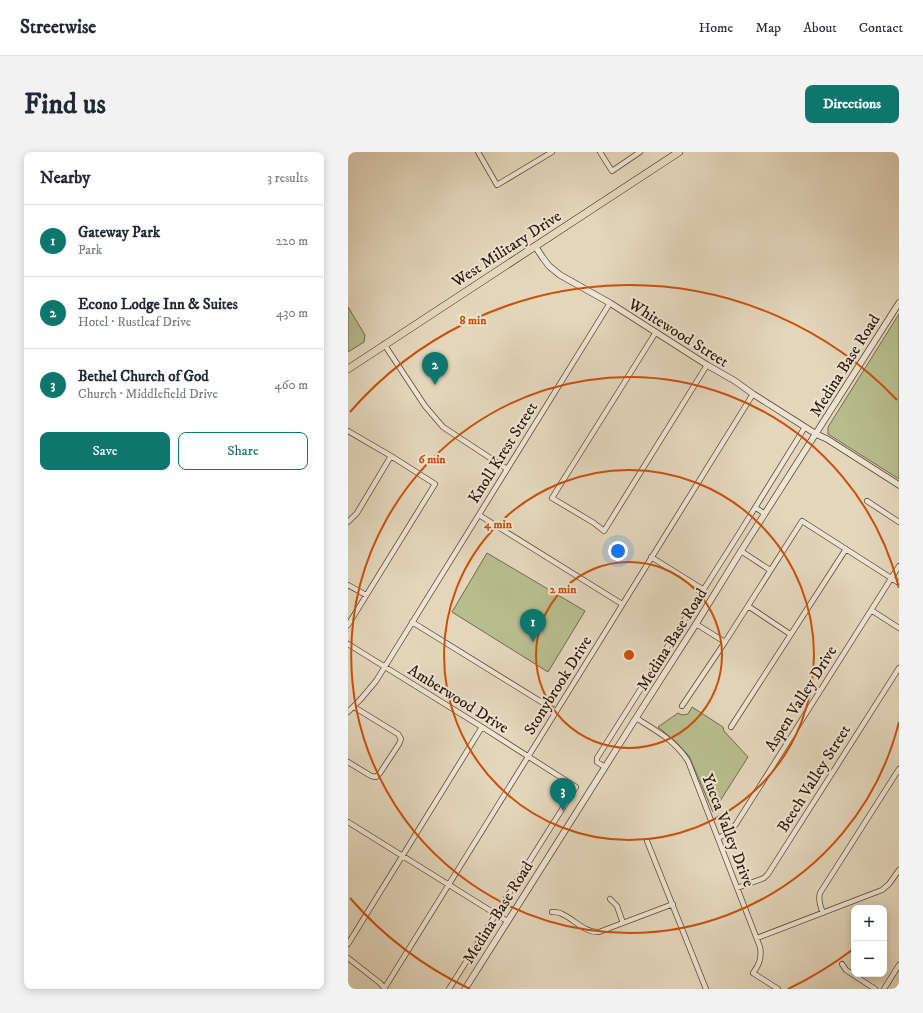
<!DOCTYPE html>
<meta charset="utf-8">
<style>
body{margin:0;font-family:"IM FELL DW Pica",serif;background:#f2f2f3;color:#1f2937}
.controls{position:absolute;right:12px;bottom:12px;display:grid;overflow:hidden;border-radius:8px;box-shadow:0 2px 10px #0003}
.controls button{width:36px;height:36px;display:grid;place-items:center;padding:0;border:0;border-bottom:1px solid #e0e1e3;background:#fff;color:#1f2937;font:20px sans-serif}
.you{position:absolute;left:270px;top:399px;width:14px;height:14px;margin:-10px;border:3px solid #fff;border-radius:50%;background:#1a73e8;box-shadow:0 0 0 6px #1a73e833}
.badge{display:grid;place-items:center;width:26px;height:26px;border-radius:50%;background:#0f766e;color:#fff;font-size:13px;font-weight:700}
.pin{position:absolute;translate:-50% -33px;filter:drop-shadow(0 1px 2px #0008)}
.pin::after{content:'';position:absolute;top:21px;width:14px;height:12px;background:inherit;clip-path:polygon(0 0,100% 0,50% 100%)}
.list{margin:0;padding:0;list-style:none}
h2{display:flex;justify-content:space-between;align-items:center;height:52px;margin:0;padding:0 16px;font-size:17px}
h2 small{font-size:13px;font-weight:400;color:#747a83}
.list li{display:grid;grid-template-columns:26px 1fr auto;gap:12px;align-items:center;box-sizing:border-box;height:72px;padding:0 16px;border-top:1px solid #e0e1e3}
.list b{display:block;font-size:15px;white-space:nowrap}
.list p{margin:0;font-size:13px;white-space:nowrap;color:#747a83}
.list em{font-size:13px;font-style:normal;color:#747a83}
.actions{display:flex;gap:8px;padding:12px 16px}
.actions a{flex:1;padding:9px 0;border:1px solid #0f766e;border-radius:8px;text-align:center;font-size:14px;color:#0f766e}
.actions .main{background:#0f766e;color:#fff}
.map{position:relative;flex:none;width:551px;height:837px;overflow:hidden;border-radius:8px}
header{display:flex;align-items:center;gap:24px;box-sizing:border-box;height:56px;padding:0 20px;background:#fff;border-bottom:1px solid #e0e1e3}
header strong{font-size:19px}
nav{display:flex;gap:22px;margin-inline-start:auto;font-size:14px}
.intro{display:flex;align-items:center;justify-content:space-between;box-sizing:border-box;height:96px;padding:0 24px}
h1{margin:0;font-size:28px}
.button{padding:10px 18px;border-radius:8px;background:#0f766e;color:#fff;font-size:14px;font-weight:700}
main{display:flex;gap:24px;padding:0 24px}
aside{flex:1;background:#fff;border-radius:8px;box-shadow:0 2px 10px #0003}
.map>svg:first-child{display:block}
.green{fill:#b7bd8e;stroke:#726a4a}
.lines{fill:none;stroke-linecap:round;stroke-linejoin:round}
.minor-casing{stroke:#5a4734;stroke-width:6}
.tertiary-casing{stroke:#5a4734;stroke-width:7}
.primary-casing{stroke:#2d1707;stroke-width:8}
.minor{stroke:#ede4d3;stroke-width:4.5}
.tertiary{stroke:#ede4d3;stroke-width:5.5}
.primary{stroke:#e3d6bb;stroke-width:7}
.ring{fill:none;stroke:#cc4f0b;stroke-width:2}
.labels{text-anchor:middle;stroke-width:4;stroke-linejoin:round;paint-order:stroke}
.street-label{font-size:16px;fill:#2d1707;stroke:#ede4d3}
.centre{fill:#cc4f0b;stroke:#ede4d3;stroke-width:2}
.ring-label{font-size:12px;text-anchor:middle;font-weight:bold;fill:#cc4f0b;stroke:#ede4d3;stroke-width:4;stroke-linejoin:round;paint-order:stroke}
</style>
<header>
<strong>Streetwise</strong>
<nav><a>Home</a><a>Map</a><a>About</a><a>Contact</a></nav>
</header>
<div class="intro"><h1>Find us</h1><a class="button">Directions</a></div>
<main>
<aside>
<h2>Nearby<small>3 results</small></h2>
<ul class="list">
<li><span class="badge">1</span><div><b>Gateway Park</b><p>Park</p></div><em>220 m</em></li>
<li><span class="badge">2</span><div><b>Econo Lodge Inn &amp; Suites</b><p>Hotel · Rustleaf Drive</p></div><em>430 m</em></li>
<li><span class="badge">3</span><div><b>Bethel Church of God</b><p>Church · Middlefield Drive</p></div><em>460 m</em></li>
</ul>
<div class="actions"><a class="main">Save</a><a>Share</a></div>
</aside>
<div class="map">
<svg width="551" height="837" viewBox="0 0 551 837">
<rect width="100%" height="100%" fill="#e3d6bb"/>
<filter id="stains"><feTurbulence type="fractalNoise" baseFrequency=".005" numOctaves="4"/><feColorMatrix values="0 0 0 0 .2 0 0 0 0 .09 0 0 0 0 .02 0 0 0 .5 -.17"/></filter>
<radialGradient id="worn" r=".72"><stop offset=".6" stop-color="#630" stop-opacity="0"/><stop offset="1" stop-color="#630" stop-opacity=".3"/></radialGradient>
<!-- green -->
<path class="green" d="M0,155L17,183L16,190L0,200Z
M551,162V327L480,282V275Z
M139,401L237,459L200,520L104,460Z
M344,555L375,575L376,579L400,605L365,660L341,604L327,589L310,575L330,561L334,563L340,562Z"/>
<g class="lines">
<!-- minor casing -->
<g class="minor-casing">
<path id="minor" d="M130,0L149,33L204,0
M252,0L264,19L292,0
M308,180L204,346L246,371L256,379L359,213
M36,192L77,254L95,275L159,317
M0,279L43,304L87,332L0,473
M519,349L551,370
M408,356L417,362
M131,363L274,452
M0,370L9,361L43,304
M393,399L422,418
M303,405L356,438
M0,433L18,443
M400,454L442,482
M523,458L551,476
M64,470L208,559
M348,472L377,490
M0,492L134,575L228,635L101,837
M334,554L377,490L454,369L551,431
M0,560L12,548L28,529L262,151
M288,566C309,579 326,588 340,609L412,795C414,806 411,813 405,821L430,837
M383,575L498,397
M0,610L23,624L28,625L32,621L51,592L53,587L50,582L6,555
M257,615L249,610V606L392,380L457,275
M0,670L159,769
M370,686C378,683 383,679 388,672L551,414
M299,689L358,837
M389,736L416,726L420,722L551,516
M262,747L269,754L275,771
M204,760C207,760 211,760 214,762C226,767 237,781 251,780L325,752
M475,761C472,754 470,748 472,741L551,617
M409,786L534,738L541,732L551,718
M0,792L134,575
M0,806L32,831L37,837
M494,812L498,818L527,837
M36,837L405,242
M536,837L551,813"/>
</g>
<!-- tertiary casing -->
<g class="tertiary-casing">
<path id="tertiary" d="M187,94L195,106L201,114L212,123L262,151L359,213L387,229L405,242L468,282L479,287L551,333
M117,837L288,566L348,472L393,399L551,151"/>
</g>
<!-- primary casing -->
<g class="primary-casing">
<path id="primary" d="M0,217L331,0"/>
</g>
<!-- minor -->
<use href="#minor" class="minor"/>
<!-- tertiary -->
<use href="#tertiary" class="tertiary"/>
<!-- primary -->
<use href="#primary" class="primary"/>
</g>
<!-- distance rings -->
<g class="ring">
<circle cx="281" cy="503" r="93"/>
<circle cx="281" cy="503" r="185"/>
<path d="M551 570A278 278 0 1 1 551 436"/>
<path d="M504 798A370 370 0 0 1 440 837M122 837A370 370 0 0 1 2 746M2 260A370 370 0 0 1 549 248"/>
</g>
<g class="labels">
<!-- street labels -->
<g class="street-label">
<text transform="translate(158 96) rotate(-33)" y="6">West Military Drive</text>
<text transform="translate(331 180) rotate(32)" y="6">Whitewood Street</text>
<text transform="translate(496 213) rotate(-58)" y="6">Medina Base Road</text>
<text transform="translate(154 300) rotate(-58)" y="6">Knoll Krest Street</text>
<text transform="translate(323 487) rotate(-58)" y="6">Medina Base Road</text>
<text transform="translate(209 533) rotate(-58)" y="6">Stonybrook Drive</text>
<text transform="translate(111 546) rotate(32)" y="6">Amberwood Drive</text>
<text transform="translate(452 546) rotate(-58)" y="6">Aspen Valley Drive</text>
<text transform="translate(465 626) rotate(-58)" y="6">Beech Valley Street</text>
<text transform="translate(381 678) rotate(69)" y="6">Yucca Valley Drive</text>
<text transform="translate(149 760) rotate(-58)" y="6">Medina Base Road</text>
</g>
</g>
<circle cx="281" cy="503" r="6" class="centre"/>
<g class="ring-label">
<text x="125" y="172">8 min</text>
<text x="84" y="311">6 min</text>
<text x="150" y="376">4 min</text>
<text x="215" y="441">2 min</text>
</g>
<rect width="100%" height="100%" filter="url(#stains)"/>
<rect width="100%" height="100%" fill="url(#worn)"/>
</svg>
<div class="controls">
<button>+</button>
<button>−</button>
</div>
<div class="you"></div>
<div class="pin badge" style="left:185px;top:490px">1</div>
<div class="pin badge" style="left:87px;top:233px">2</div>
<div class="pin badge" style="left:215px;top:659px">3</div>
</div>
</main>
